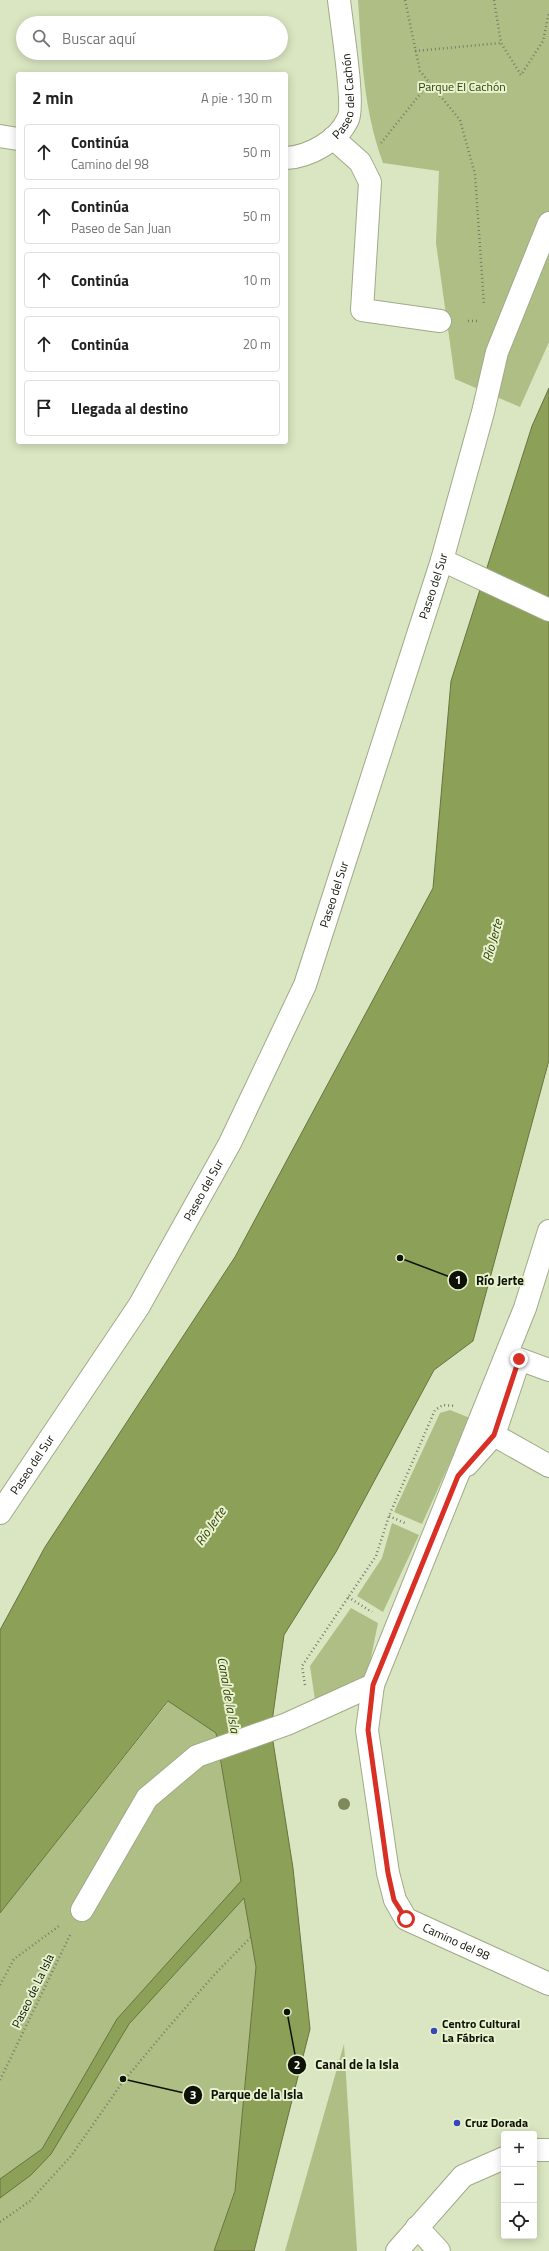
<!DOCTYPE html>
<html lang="es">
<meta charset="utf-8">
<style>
body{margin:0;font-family:"Titillium Web",sans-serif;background:#f6f6f6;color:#222}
.controls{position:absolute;right:12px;bottom:12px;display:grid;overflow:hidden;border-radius:4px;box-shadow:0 2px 10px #0003}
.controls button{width:36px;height:36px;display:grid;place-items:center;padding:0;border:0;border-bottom:1px solid #e0e0e0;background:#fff;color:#222;font:20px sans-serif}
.stop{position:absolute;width:12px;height:12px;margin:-9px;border:3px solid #d93025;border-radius:50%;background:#fff}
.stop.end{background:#d93025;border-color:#fff;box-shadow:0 1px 4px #0008}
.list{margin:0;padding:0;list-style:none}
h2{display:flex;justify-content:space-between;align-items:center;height:52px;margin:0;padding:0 16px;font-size:17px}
h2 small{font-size:13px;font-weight:400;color:#767676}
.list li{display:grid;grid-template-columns:26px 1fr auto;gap:12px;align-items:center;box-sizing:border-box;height:56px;margin:0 8px 8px;padding:0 8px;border:1px solid #e0e0e0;border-radius:4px}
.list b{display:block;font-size:15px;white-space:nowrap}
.list p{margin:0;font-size:13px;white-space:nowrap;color:#767676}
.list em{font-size:13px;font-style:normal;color:#767676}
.icon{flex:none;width:22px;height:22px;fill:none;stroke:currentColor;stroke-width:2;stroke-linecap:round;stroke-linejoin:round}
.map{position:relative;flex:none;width:549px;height:2251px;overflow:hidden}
.search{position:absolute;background:#fff;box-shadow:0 2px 10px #0003;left:16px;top:16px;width:272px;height:44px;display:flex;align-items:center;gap:10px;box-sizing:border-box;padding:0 14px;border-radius:22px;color:#767676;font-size:15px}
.panel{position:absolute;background:#fff;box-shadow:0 2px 10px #0003;left:16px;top:72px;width:272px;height:372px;border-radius:4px}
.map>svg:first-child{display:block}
.green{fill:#aebe85}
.water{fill:#8da057;stroke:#67753f}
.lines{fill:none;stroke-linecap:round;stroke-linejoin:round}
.minor-casing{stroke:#a0ab89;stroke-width:24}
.path{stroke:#787f67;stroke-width:2.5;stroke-dasharray:1 3;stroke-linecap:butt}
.minor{stroke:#fff;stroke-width:22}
.tree{fill:#7f8a5b}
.route{stroke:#d93025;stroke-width:5}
.poi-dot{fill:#3747ba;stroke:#e7f2ce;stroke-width:1.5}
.labels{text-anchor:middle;stroke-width:4;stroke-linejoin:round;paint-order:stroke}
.park-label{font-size:12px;fill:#343f07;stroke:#e7f2ce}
.street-label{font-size:12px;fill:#0e1206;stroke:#e7f2ce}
.poi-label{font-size:12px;font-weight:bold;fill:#0e1206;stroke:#e7f2ce;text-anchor:start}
.water-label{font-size:13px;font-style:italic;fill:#354109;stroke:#e7f2ce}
.leader{fill:none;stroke:#0e1206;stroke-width:1.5}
.callout-dot{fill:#0e1206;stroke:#e7f2ce;stroke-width:1.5}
.mark-label{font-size:12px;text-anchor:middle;font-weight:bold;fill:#fff}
.callout-label{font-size:13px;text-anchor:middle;font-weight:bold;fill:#0e1206;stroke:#e7f2ce;stroke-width:4;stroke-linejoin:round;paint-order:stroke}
</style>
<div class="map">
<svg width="549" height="2251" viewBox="0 0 549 2251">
<rect width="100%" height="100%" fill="#dae5c1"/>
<!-- green -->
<path class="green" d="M358,0H549V342L520,407L455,379L436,243L439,171L383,163C363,107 362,58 358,0Z
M450,1410L470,1418L422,1524L394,1512L440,1413Z
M392,1523L419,1535L383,1612L357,1596L382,1558Z
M351,1608L378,1623L367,1677L315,1700L310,1666Z
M169,1701L216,1733L256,1967L235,2191L214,2251H0V1913Z
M344,2044L357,2251H285Z"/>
<!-- water -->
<path class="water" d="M549,388V1060L473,1341L434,1370L336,1552L284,1635L271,1729L293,1868L310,2029L254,2251H214L235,2191L256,1967L244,1898L129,2024L51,2154L31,2175L0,2198V2179L42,2149L117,2019L241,1881L216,1733L168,1701L0,1913V1630L45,1547L235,1257L433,888L451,681L532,426Z"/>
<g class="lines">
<!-- minor casing -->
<g class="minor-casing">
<g id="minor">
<path d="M0,136L18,139"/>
<path d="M333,138L360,162L370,182L362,310L440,321"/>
<path id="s1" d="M286,158C309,157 338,141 348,119C355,105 341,20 339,0"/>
<path d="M442,560L549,610"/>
<path d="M519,1359L549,1370"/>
<path d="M494,1435L549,1466"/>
<path d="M467,1465L494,1435L519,1360"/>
<path id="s2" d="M0,1513L139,1306L230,1143L305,985L442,560L483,412L497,352L549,223"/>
<path id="s3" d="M373,1685L367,1730L388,1873L395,1900L406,1919L549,1984"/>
<path d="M82,1910L147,1798L197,1756L287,1724L373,1685L525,1308L549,1231"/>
<path d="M534,2150H549"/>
<path d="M417,2227L439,2251"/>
<path d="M397,2251L463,2176L504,2158"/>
</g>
</g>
<!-- path -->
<path class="path" d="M405,0L420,71L460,120L475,174L484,305
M494,0L501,43L521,75L543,41L549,12
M415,51L501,43
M381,143L429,83
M468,321H479
M389,1516L407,1524
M348,1597L372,1612
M305,1685L302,1666L376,1556L389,1516L435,1410L443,1405L455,1406
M0,1985L14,1959L59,1926
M0,2080L70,1935
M0,2222L30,2201L71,2156L122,2083L167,2029L214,1975L251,1937"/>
<!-- minor -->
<use href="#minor" class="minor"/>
</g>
<!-- trees -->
<circle class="tree" cx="344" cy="1804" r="6"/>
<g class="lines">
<!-- route -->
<path class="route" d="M406,1919L394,1900L388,1873L368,1730L373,1685L458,1476L494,1435L519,1359"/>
</g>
<!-- markers -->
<g class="poi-dot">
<circle cx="434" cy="2031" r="4"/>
<circle cx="457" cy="2123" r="4"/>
</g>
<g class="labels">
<!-- park labels -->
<g class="park-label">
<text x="462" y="91">Parque El Cachón</text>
</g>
<!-- street labels -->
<g class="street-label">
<text dy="4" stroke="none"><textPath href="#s1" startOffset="98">Paseo del Cachón</textPath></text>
<text dy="4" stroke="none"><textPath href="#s2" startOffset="1030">Paseo del Sur</textPath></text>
<text dy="4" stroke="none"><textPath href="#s2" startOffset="706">Paseo del Sur</textPath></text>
<text dy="4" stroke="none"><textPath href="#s2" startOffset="382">Paseo del Sur</textPath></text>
<text dy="4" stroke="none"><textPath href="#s2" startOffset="58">Paseo del Sur</textPath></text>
<text dy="4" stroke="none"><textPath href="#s3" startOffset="295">Camino del 98</textPath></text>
<text transform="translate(33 1991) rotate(-64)" y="4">Paseo de La Isla</text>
</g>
<!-- poi labels -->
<g class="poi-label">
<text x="442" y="2028">Centro Cultural<tspan x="442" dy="14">La Fábrica</tspan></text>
<text x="465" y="2127">Cruz Dorada</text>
</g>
<!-- water labels -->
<g class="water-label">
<text transform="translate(492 940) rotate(-74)" y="5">Río Jerte</text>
<text transform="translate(210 1526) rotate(-55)" y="5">Río Jerte</text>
<text transform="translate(229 1695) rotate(80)" y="5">Canal de la Isla</text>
</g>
</g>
<!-- callouts -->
<path class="leader" d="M400 1258L458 1280M287 2012L297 2065M123 2079L193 2095"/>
<g class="callout-dot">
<circle cx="400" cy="1258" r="4"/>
<circle cx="287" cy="2012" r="4"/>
<circle cx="123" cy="2079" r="4"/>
<circle cx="458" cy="1280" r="10"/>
<circle cx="297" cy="2065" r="10"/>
<circle cx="193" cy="2095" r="10"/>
</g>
<g class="mark-label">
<text x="458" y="1284">1</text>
<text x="297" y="2069">2</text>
<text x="193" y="2099">3</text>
</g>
<g class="callout-label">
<text x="500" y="1285">Río Jerte</text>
<text x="357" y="2069">Canal de la Isla</text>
<text x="257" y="2099">Parque de la Isla</text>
</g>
</svg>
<div class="controls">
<button>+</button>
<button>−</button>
<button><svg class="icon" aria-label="locate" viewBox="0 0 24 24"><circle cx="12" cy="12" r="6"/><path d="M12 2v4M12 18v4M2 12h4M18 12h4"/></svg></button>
</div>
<div class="stop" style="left:406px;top:1919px"></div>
<div class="stop end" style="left:519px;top:1359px"></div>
<div class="search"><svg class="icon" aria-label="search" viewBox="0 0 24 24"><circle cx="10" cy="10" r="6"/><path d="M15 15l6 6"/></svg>Buscar aquí</div>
<section class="panel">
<h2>2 min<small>A pie · 130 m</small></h2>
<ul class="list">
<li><svg class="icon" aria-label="ahead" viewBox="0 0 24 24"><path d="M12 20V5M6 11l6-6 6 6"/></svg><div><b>Continúa</b><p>Camino del 98</p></div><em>50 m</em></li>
<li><svg class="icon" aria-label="ahead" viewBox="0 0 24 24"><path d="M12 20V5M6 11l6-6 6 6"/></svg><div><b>Continúa</b><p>Paseo de San Juan</p></div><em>50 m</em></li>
<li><svg class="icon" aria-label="ahead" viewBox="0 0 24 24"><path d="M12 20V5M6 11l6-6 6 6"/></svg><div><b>Continúa</b></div><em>10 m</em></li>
<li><svg class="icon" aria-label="ahead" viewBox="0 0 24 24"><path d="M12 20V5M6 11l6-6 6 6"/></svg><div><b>Continúa</b></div><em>20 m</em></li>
<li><svg class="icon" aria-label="arrive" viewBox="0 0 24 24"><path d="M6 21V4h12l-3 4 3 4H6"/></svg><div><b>Llegada al destino</b></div></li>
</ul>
</section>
</div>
